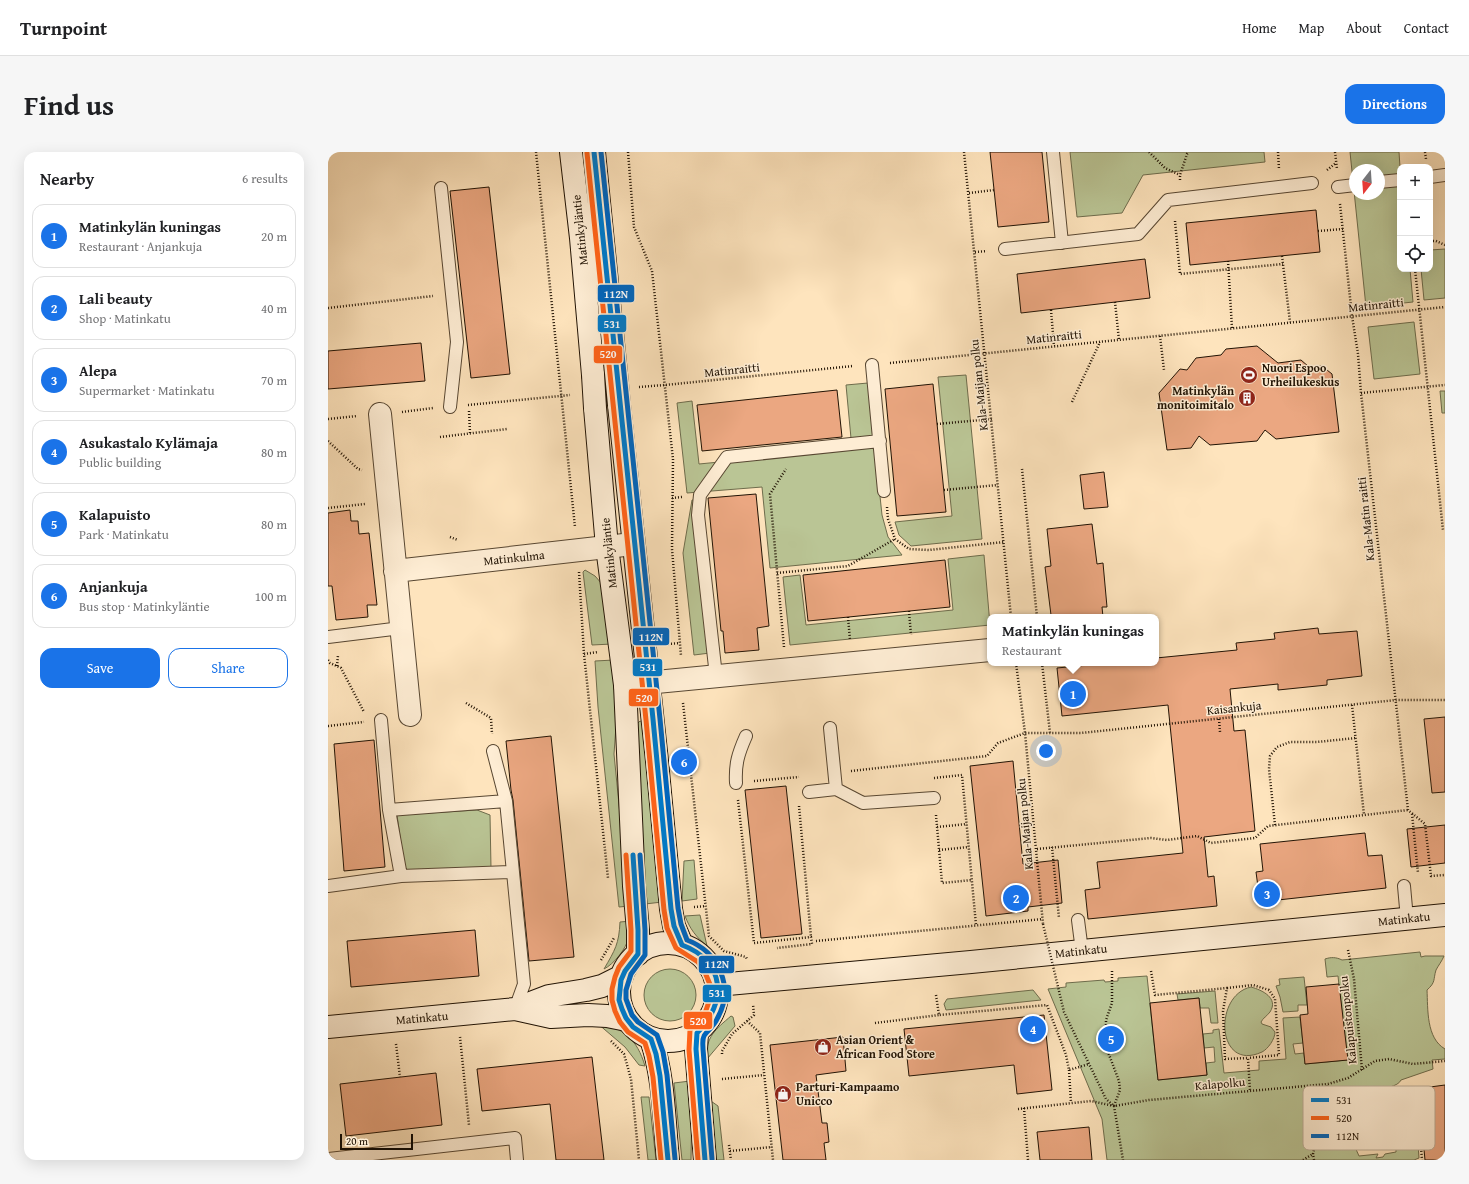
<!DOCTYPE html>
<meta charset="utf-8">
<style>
body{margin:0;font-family:"Gentium Book Plus",serif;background:#f6f6f6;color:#202124}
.controls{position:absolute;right:12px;top:12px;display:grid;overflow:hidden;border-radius:8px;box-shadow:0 4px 16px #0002}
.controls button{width:36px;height:36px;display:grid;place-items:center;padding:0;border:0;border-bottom:1px solid #e0e0e0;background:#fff;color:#202124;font:20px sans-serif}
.compass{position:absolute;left:1021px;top:12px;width:36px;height:36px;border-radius:50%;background:#fff;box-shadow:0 4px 16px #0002;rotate:197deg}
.scale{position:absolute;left:12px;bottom:10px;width:73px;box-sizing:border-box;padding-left:4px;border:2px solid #211304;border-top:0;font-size:11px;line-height:14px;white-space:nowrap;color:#211304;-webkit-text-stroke:3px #feedd4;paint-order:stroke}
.you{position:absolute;left:718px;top:599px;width:14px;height:14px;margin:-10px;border:3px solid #fff;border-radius:50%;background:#1a73e8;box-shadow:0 0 0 6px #1a73e833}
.badge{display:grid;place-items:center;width:26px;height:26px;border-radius:50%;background:#1a73e8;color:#fff;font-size:13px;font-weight:700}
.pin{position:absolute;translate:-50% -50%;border:2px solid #fff;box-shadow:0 1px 4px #0006}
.popup{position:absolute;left:659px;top:462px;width:172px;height:52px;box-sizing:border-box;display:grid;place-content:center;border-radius:8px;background:#fff;filter:drop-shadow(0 1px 3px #0005);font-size:13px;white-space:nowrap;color:#757577}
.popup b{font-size:15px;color:#202124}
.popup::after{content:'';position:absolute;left:50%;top:100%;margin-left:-8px;border:8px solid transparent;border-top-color:#fff}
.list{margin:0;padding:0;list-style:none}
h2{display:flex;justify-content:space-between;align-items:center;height:52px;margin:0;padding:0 16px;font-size:17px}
h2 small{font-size:13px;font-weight:400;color:#757577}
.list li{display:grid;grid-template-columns:26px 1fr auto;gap:12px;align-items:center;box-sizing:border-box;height:64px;margin:0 8px 8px;padding:0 8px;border:1px solid #e0e0e0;border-radius:12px}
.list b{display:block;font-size:15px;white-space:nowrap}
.list p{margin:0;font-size:13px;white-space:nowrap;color:#757577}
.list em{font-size:13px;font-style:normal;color:#757577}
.actions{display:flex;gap:8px;padding:12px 16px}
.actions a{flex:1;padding:9px 0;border:1px solid #1a73e8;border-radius:12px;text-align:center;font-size:14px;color:#1a73e8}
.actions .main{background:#1a73e8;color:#fff}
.icon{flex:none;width:22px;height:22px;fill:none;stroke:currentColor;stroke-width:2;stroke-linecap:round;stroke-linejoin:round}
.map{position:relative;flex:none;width:1117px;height:1008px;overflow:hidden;border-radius:12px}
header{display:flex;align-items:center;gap:24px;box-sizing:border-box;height:56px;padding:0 20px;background:#fff;border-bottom:1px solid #e0e0e0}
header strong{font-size:19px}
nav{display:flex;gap:22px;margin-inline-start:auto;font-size:14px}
.intro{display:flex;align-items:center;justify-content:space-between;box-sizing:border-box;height:96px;padding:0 24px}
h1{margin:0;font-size:28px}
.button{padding:10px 18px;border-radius:12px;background:#1a73e8;color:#fff;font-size:14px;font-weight:700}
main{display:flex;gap:24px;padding:0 24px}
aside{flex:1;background:#fff;border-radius:12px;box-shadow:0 4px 16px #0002}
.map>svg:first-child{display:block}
.green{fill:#bac595;stroke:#6e6c4c;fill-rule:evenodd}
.building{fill:#eba781;stroke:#211304}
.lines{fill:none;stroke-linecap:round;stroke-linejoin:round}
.lane-casing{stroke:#584732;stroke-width:14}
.street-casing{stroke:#584732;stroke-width:24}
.secondary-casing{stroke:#211304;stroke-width:24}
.path{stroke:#211304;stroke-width:2.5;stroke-dasharray:1 2;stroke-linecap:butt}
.lane{stroke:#feedd4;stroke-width:12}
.street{stroke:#feedd4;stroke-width:22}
.secondary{stroke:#feedd4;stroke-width:22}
.secondary-bridge-casing{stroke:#211304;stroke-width:24;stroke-linecap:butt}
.path-bridge{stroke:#211304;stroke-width:2.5;stroke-dasharray:1 2;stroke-linecap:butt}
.secondary-bridge{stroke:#feedd4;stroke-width:22}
.bus-1-casing{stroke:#feedd4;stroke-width:8}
.bus-2-casing{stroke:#feedd4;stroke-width:8}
.bus-3-casing{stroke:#feedd4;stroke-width:8}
.bus-1{stroke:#007ac9;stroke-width:5}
.bus-2{stroke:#ff6319;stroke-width:5}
.bus-3{stroke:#0065bd;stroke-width:5}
.labels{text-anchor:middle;stroke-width:3;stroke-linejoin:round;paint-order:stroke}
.street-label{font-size:12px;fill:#211304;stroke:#feedd4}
.poi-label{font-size:12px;font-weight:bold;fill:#211304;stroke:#feedd4;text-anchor:start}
.key{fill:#feedd4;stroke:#bcac96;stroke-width:1}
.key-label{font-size:11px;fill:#211304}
.line-badge{stroke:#feedd4;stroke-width:1.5}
.badge-label{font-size:11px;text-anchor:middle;font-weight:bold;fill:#fff}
</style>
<header>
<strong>Turnpoint</strong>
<nav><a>Home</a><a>Map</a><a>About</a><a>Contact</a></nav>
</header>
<div class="intro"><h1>Find us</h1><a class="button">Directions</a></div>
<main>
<aside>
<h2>Nearby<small>6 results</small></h2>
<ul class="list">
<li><span class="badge">1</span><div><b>Matinkylän kuningas</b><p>Restaurant · Anjankuja</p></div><em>20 m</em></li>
<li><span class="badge">2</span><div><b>Lali beauty</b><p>Shop · Matinkatu</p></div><em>40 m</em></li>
<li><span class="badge">3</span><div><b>Alepa</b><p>Supermarket · Matinkatu</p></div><em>70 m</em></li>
<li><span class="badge">4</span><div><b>Asukastalo Kylämaja</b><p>Public building</p></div><em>80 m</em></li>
<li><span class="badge">5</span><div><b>Kalapuisto</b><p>Park · Matinkatu</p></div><em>80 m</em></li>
<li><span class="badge">6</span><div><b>Anjankuja</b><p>Bus stop · Matinkyläntie</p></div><em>100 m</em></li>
</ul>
<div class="actions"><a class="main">Save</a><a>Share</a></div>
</aside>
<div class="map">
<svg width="1117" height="1008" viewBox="0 0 1117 1008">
<rect width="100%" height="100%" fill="#fee4bd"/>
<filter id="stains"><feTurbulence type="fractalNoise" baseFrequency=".005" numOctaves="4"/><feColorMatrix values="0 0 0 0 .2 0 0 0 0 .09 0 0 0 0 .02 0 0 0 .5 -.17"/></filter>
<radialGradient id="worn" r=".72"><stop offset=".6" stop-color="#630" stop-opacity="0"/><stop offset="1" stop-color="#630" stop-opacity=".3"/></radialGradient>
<!-- green -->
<path class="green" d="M742,0H936L937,10L815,23L794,61L749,65Z
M1022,0H1071L1072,15V117H1082L1085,150L1038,155ZM1027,18H1051V42H1027Z
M1117,97V146L1096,148L1093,117H1102V98Z
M1086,170L1092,222L1046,227L1040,175Z
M638,223L654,387L583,394L571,383L567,370L624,364L610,225Z
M540,231L554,363L560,385L574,403L442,416L434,335L359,341L349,251L364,249L371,312L524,297L518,233Z
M1112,239H1117V261H1114Z
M364,348H369L382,501L366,503L355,401Z
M656,403L662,473L462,493L455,425L472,423L478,473L625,458L620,407Z
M257,418L267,424L274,432L284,492L264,493L255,420Z
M286,508L289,560L286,602L301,754L291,755L270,555L267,509Z
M312,569L314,570L334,750L317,752L309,572Z
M149,658L162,663L163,716L77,720L69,663Z
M366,708L369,747L354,749L356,709Z
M372,763L379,794C368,785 362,777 357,764Z
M303,769C302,774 302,780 301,785C298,797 286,812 276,817C287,798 291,792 292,770Z
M1092,800L1093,805L1097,804H1116C1114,809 1110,814 1108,818C1105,828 1108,830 1099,838C1100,857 1098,886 1117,897V907L1104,908L1105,917L1073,928C1070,935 1055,936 1048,939L1045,943L1029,946L1021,949H1023L1024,954L1027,995L1031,1004L1050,1002L1048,1006L1055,1005L1057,1002L1068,1000V989L1089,978L1091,1006L1086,1008H779L774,967L720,837L738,835V831L776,828L777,830L790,829V826L819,824L830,928L879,923L878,911L887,910L886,895L876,896L875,882L885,881V878L891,877L896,921L931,918V909L958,907L955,866L972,865L975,891L965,892L967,902L976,901L977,912L1019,908L1010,824L999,825L997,807C1003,805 1008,805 1014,808Z
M316 843a26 26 0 1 1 52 0a26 26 0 1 1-52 0Z
M976,825L979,853H970V859L955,860L952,845L948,834L952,833L951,827Z
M923,835C934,838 951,846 942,860C939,864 935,866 933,870L934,872L943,875L947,880C947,887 940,897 934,900C888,921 885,843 923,835Z
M705,838L713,848L618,858L616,852L619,847Z
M887,839L890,871H883L881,856H872L871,846L850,848L849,842Z
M403,864L405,865L407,874L379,907C377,885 388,877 403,864Z
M269,871C296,876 309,887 317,914L311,913L297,895Z
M362,929L364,945L363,1008H354L346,931Z
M313,945H321L328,1008H320Z
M380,947L390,954L396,1008H387Z"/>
<!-- building -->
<path class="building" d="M662,0H714L721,70L670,75Z
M161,35L182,222L143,226L122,39Z
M988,58L992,100L862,113L858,71Z
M817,107L822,146L693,161L689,122Z
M93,191L97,229L0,237V199Z
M929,194L950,211L973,208L981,215L994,214L1004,222L1011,280L948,287L937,278L929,289L882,293L871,284L863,296L839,298L831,241L852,217L859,218L868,206L893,203L898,197Z
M605,232L618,360L569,364L557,237Z
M509,238L514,285L374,299L369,253Z
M776,320L780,355L756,357L752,323Z
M428,342L441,474L429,476L431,498L397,501L395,479H393L380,346Z
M22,358L23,369H30L31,382L41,381L49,453H39L40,465L8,468L4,434H0V361Z
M764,372L769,412L775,411L779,455H774L775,465H728V463H723L717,415L723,414L719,377Z
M617,408L622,455L480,469L475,423Z
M990,476L991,482L1029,479L1034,524L999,528V533L950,538V532L902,537L906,579L917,578L927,679L876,685L880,725L886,724L889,754L760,767L757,738L772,736L769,710L855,701L840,553L734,564L729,516L780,511H828V506L909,498L908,491L947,487L946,481Z
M1117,565V640L1104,641L1096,567Z
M223,584L246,805L201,809L185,648L183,638L178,589Z
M46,588L57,715L16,719L6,592Z
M685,609L695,712L730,708L734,751L700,755V759L658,764L642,614Z
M458,634L474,782L433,786L417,638Z
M1117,673V711L1083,715L1079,677Z
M1037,681L1040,704L1054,703L1058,736L932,750L928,720L935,719L932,692Z
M147,778L151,824L23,835L19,789Z
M1011,832L1020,908L977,912L972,863L980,862L978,835Z
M871,846L879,923L830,928L822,851Z
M716,863L724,938L689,942L686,913L581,924L576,877Z
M515,885L518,919L488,923L494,971H499L501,990L496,991L498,1008H455L442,893Z
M264,905L276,1008H228L222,952L154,959L149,917Z
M108,921L114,973L18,984L12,932Z
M1117,933V1008H1097L1095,987L1027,995L1023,957L1038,956L1037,949L1073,945L1072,939Z
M761,975L764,1008H712L709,980Z"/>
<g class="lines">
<!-- lane casing -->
<g class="lane-casing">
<path id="lane" d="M725,0L734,91
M1102,25L1117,23
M1051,30L1072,28
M1010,35L1027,33
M113,36L129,190L122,255
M677,97L810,82L840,48L984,31
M544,213L556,339
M0,485L73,476
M388,524L370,363L372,343L399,305L552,289
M53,568L61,658L178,649
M502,576L508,637L535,651L606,646
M165,599L178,649L196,832L187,857
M408,631C407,612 410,602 418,584
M481,640L508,637
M61,658L73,724
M0,734L73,724L184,720
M1076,734L1079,767
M750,768L754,799
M0,1007L187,986L189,1008"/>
</g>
<!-- street casing -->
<g class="street-casing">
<path id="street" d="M52,262L82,563
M67,419L305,392
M297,533L662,498"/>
</g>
<!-- secondary casing -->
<g class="secondary-casing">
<path id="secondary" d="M243,0L253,86L265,223
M266,0L288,221
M291,253L329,609L343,757L346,774L354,793
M267,256L279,395L297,533L306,734L310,778V802
M291 840a49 49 0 1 1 98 0a49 49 0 1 1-98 0Z
M389,833L643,810L1117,763
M187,857L223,865L260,863L279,864L299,868
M0,875L187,857L221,844L258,838L274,834L294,824
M369,881L368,897L377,1008
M323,887C336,925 336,967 340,1008"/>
</g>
<!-- path -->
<path class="path" d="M208,0L247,375
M300,0L306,75L324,119L345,307L344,397L353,504
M636,0L683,465
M821,0L837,16L852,23
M950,0L951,17
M1007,0L1009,17
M1097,0L1098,7
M999,18L1008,11
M852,28V23L859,2L861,0
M641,41L666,38
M1012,52L1024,164L1030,202L1033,241L1080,658L1097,672L1103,724L1117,723
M847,69L852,122L955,112
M990,79L1015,77
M1102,89H1108L1117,93
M647,100L659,99
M954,104L962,170
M900,109L904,176
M1087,117L1115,378
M787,150L791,188
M0,156L105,144
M723,158L726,194
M832,184L836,218
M562,211L1117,155
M311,235L337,233L525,214
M1033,241L1117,233
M744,250L772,190
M140,253L242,243
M141,259L142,281
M74,260L105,256
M0,267L29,264
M609,272L664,267
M112,285L179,277
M0,289L30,317L34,318
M694,317L709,465
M616,338L670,333
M344,346L354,345
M559,355L560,367L567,387L581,397L601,398L676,390
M0,356L37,352
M122,385L130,388
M251,420L256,502L280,726
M449,421L520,414L567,387
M581,459L583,483
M520,465L522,488
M340,492L352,491
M456,495L442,342L458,317
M256,502L270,500
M0,508L2,511L13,516L36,560
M688,511L697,581L715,772
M714,511L722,581
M688,513L714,511
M9,514L10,503
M138,551L163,566L164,582
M355,551L381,784L396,799L418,805L419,807
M1024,553L1036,663
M891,567L892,580
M0,574L36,570
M356,610L361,609
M523,619L659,604L670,591L697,581H753L1068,548H1117
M606,626L634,623L648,773
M426,629L471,625
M410,648L426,791L483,785L484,792L449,796
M471,654L483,785
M1084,662L1090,721
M608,663L614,731L644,728
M947,673L941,617L942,604L949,595L962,590H989L1028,586
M609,675L639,672
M724,695L731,766
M709,697L823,686L839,688L869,684L883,691L927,686L940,674L1080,658
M611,698L641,695
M366,755L378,754
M488,789L715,767
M1020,798L1026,827L1034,918
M273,808L286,786
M784,819V851L778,868V877L780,900L791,929L792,938L786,954
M823,819L827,843L899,836L895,859L897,907L920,906L922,939
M899,836L925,833L941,838L947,847L951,903L920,906
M731,839L736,860L778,947L786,954L795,1008
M608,843L611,863L719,853L738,903L741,918L761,912
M419,869L432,881L445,1008
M547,871L611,863
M132,885L141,973
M283,889L296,902L303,927L311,1008
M68,892L72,925
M394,902V899L404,882L426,863L425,852
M741,918L743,951
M394,927L436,923
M696,956L700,1008
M690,957L763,949L786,954L821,948L1000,932L1020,926L1047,909L1061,907L1085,912L1117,909
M1092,981L1094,1008
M401,993L403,1008
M402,999L444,995
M975,1008L985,1002
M986,1008L985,1002L1000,932"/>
<!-- lane -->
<use href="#lane" class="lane"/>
<!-- street -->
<use href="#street" class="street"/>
<!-- secondary -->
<use href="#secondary" class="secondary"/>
<!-- secondary-bridge casing -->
<g class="secondary-bridge-casing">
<path id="secondary-bridge" d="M288,221L291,253
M265,223L267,256"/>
</g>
<!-- path-bridge -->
<path class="path-bridge" d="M715,772L731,839"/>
<!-- secondary-bridge -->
<use href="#secondary-bridge" class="secondary-bridge"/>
<!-- bus-1 casing -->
<g class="bus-1-casing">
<path id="bus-1" d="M266,0L325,567L343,757L346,774L354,793C397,809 400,850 369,881L368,897L377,1008
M305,703L310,778V802L297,819L293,828L291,848L294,857L298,866L305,875L323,887L328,902L332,924L340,1008"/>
</g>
<!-- bus-2 casing -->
<g class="bus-2-casing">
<path id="bus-2" d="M259,1L318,568L336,758L339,776L348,796L370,810L376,818L383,835V844L377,861L362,878L361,898L370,1008
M298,703L303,778V799L291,815L287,825L284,837V848L287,859L292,870L300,880L317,891L321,904L325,925L333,1008"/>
</g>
<!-- bus-3 casing -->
<g class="bus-3-casing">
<path id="bus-3" d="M273,0L332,567L350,756L353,772L359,788C391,800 407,836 389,867C387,873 377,881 376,884C374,888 375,893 375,897L384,1007
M312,703L317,778V803L303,822L298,838V847L304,863L310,870L329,883L335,900L339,923L347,1007"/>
</g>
<!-- bus-1 -->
<use href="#bus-1" class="bus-1"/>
<!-- bus-2 -->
<use href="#bus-2" class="bus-2"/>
<!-- bus-3 -->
<use href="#bus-3" class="bus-3"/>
</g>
<!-- icons -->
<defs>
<g id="stadium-disc" transform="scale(0.9)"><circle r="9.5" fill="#8f2418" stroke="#feedd4"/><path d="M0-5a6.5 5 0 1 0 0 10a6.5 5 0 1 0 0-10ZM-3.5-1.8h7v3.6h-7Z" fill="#fff"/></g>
<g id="building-disc" transform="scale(0.9)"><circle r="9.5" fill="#8f2418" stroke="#feedd4"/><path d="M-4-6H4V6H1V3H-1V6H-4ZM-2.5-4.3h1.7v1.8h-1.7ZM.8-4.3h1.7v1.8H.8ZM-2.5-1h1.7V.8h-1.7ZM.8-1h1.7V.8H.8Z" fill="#fff"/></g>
<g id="shop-disc" transform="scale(0.9)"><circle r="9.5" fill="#8f2418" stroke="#feedd4"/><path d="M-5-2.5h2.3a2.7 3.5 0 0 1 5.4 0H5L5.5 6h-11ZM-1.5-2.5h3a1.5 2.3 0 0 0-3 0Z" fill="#fff"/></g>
</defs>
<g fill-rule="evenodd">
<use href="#stadium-disc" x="921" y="223"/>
<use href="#building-disc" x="919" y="246"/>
<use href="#shop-disc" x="495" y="895"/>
<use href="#shop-disc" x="455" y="942"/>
</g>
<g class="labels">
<!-- street labels -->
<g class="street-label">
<text transform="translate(252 78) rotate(-96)" y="4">Matinkyläntie</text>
<text transform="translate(1048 153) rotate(-6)" y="4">Matinraitti</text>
<text transform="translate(726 185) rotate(-6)" y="4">Matinraitti</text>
<text transform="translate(404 218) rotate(-6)" y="4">Matinraitti</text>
<text transform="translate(651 233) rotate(-96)" y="4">Kala-Maijan polku</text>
<text transform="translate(1038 367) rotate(-96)" y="4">Kala-Matin raitti</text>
<text transform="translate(281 401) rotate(-96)" y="4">Matinkyläntie</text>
<text transform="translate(186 406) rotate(-6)" y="4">Matinkulma</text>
<text transform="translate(906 556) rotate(-6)" y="4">Kaisankuja</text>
<text transform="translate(697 672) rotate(-95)" y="4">Kala-Maijan polku</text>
<text transform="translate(1076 767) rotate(-6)" y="4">Matinkatu</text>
<text transform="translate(753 799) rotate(-6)" y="4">Matinkatu</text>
<text transform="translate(94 866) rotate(-5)" y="4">Matinkatu</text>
<text transform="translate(1020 868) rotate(-96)" y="4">Kalapuistonpolku</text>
<text transform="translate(892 932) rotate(-5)" y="4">Kalapolku</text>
</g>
<!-- poi labels -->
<g class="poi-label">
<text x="934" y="220">Nuori Espoo<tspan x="934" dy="14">Urheilukeskus</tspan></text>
<text x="906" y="243" text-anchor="end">Matinkylän<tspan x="906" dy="14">monitoimitalo</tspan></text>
<text x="508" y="892">Asian Orient &amp;<tspan x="508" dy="14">African Food Store</tspan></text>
<text x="468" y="939">Parturi-Kampaamo<tspan x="468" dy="14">Unicco</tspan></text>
</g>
</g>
<!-- legend -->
<rect x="975" y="934" width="132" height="64" rx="6" class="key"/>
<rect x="983" y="946" width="18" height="4" fill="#007ac9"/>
<rect x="983" y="964" width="18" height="4" fill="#ff6319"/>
<rect x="983" y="982" width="18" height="4" fill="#0065bd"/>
<g class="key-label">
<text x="1008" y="952">531</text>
<text x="1008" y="970">520</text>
<text x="1008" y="988">112N</text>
</g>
<g class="line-badge">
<rect x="269" y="132" width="38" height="19" rx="4" fill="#0065bd"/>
<rect x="269" y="162" width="30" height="19" rx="4" fill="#007ac9"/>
<rect x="265" y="193" width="30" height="19" rx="4" fill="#ff6319"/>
<rect x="304" y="475" width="38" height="19" rx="4" fill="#0065bd"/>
<rect x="304" y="506" width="31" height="19" rx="4" fill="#007ac9"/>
<rect x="300" y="536" width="31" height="19" rx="4" fill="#ff6319"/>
<rect x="370" y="803" width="37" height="19" rx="4" fill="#0065bd"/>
<rect x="374" y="832" width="30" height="19" rx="4" fill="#007ac9"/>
<rect x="355" y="859" width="30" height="19" rx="4" fill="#ff6319"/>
</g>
<g class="badge-label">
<text x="288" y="146">112N</text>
<text x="284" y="176">531</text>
<text x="280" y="206">520</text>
<text x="323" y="489">112N</text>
<text x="320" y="519">531</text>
<text x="316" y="550">520</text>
<text x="389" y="816">112N</text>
<text x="389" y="845">531</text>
<text x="370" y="873">520</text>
</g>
<rect width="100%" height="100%" filter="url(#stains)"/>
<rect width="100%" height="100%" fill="url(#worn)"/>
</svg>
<div class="controls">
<button>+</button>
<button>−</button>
<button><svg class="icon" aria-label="locate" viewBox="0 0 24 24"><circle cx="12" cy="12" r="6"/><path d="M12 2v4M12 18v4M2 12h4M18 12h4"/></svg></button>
</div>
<svg class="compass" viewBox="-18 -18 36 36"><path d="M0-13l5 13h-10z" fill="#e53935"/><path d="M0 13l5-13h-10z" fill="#757577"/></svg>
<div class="scale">20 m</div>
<div class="you"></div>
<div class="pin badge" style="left:745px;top:542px">1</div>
<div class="popup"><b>Matinkylän kuningas</b>Restaurant</div>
<div class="pin badge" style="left:688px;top:746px">2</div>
<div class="pin badge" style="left:939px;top:742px">3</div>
<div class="pin badge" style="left:705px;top:877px">4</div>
<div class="pin badge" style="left:783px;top:887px">5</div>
<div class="pin badge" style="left:356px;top:610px">6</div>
</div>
</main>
